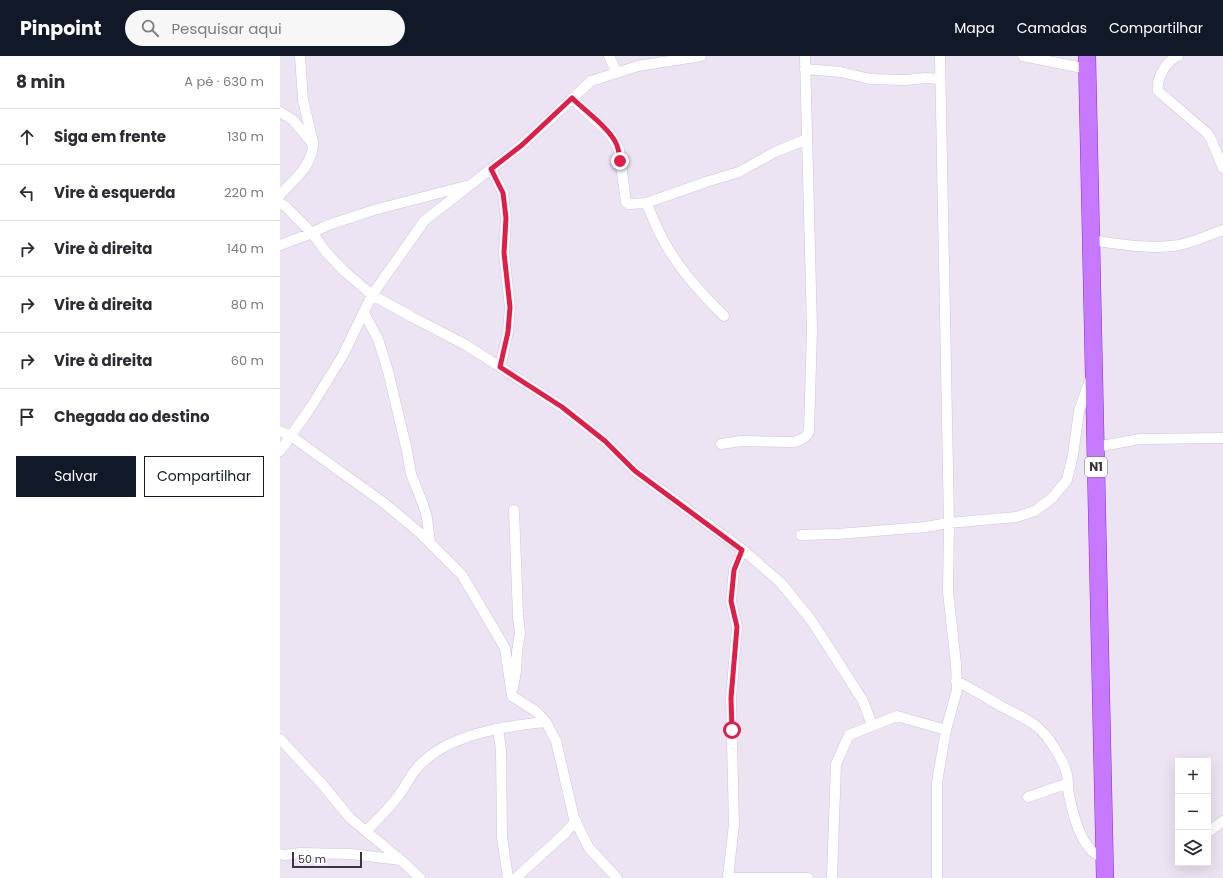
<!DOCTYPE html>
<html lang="pt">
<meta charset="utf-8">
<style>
body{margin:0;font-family:Poppins,sans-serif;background:#f7f7f7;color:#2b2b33}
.controls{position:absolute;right:12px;bottom:12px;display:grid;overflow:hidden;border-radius:0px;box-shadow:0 4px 16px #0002}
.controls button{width:36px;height:36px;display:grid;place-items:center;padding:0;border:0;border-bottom:1px solid #e1e1e2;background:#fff;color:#2b2b33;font:20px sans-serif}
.scale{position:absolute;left:12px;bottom:10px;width:70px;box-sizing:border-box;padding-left:4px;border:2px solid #3c3345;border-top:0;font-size:11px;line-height:14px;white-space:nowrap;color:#3c3345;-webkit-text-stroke:3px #fff;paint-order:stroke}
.stop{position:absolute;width:12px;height:12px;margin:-9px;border:3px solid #e11d48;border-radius:50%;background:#fff}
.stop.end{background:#e11d48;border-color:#fff;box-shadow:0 1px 4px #0008}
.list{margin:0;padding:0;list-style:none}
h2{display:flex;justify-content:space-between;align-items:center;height:52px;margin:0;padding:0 16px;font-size:17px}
h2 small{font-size:13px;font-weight:400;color:#7c7c81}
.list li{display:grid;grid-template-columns:26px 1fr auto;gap:12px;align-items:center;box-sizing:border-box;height:56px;padding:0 16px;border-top:1px solid #e1e1e2}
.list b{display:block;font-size:15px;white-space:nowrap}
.list em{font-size:13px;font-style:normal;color:#7c7c81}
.actions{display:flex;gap:8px;padding:12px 16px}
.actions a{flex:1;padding:9px 0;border:1px solid #111827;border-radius:0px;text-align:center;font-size:14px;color:#111827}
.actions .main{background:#111827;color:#fff}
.icon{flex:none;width:22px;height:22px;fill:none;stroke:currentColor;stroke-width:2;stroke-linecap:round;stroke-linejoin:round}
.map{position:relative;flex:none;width:943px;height:822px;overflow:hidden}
header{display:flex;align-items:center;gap:24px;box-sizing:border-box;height:56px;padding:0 20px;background:#111827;color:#fff}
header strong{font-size:19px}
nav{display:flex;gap:22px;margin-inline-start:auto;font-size:14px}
.search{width:280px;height:36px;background:#f7f7f7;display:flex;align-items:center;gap:10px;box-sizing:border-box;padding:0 14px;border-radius:22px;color:#7c7c81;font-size:15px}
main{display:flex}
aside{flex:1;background:#fff}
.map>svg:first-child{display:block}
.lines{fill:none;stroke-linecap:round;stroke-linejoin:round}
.minor-casing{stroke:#d1c2dd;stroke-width:11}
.trunk-casing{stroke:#8d27e9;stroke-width:18}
.minor{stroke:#fff;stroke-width:10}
.trunk{stroke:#c679ff;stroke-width:17}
.route{stroke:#e11d48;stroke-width:5}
.labels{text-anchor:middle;stroke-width:3;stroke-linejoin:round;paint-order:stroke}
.shield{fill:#fff;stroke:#76707d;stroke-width:1}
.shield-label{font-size:12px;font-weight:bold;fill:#3c3345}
</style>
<header>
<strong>Pinpoint</strong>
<div class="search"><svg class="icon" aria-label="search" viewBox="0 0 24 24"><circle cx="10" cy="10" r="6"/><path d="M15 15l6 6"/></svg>Pesquisar aqui</div>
<nav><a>Mapa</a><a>Camadas</a><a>Compartilhar</a></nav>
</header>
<main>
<aside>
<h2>8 min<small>A pé · 630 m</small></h2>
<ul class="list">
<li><svg class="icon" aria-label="ahead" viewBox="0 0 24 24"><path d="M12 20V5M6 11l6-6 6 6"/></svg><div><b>Siga em frente</b></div><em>130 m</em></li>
<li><svg class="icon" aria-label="left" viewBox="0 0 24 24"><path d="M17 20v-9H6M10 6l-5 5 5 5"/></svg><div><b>Vire à esquerda</b></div><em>220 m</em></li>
<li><svg class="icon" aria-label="right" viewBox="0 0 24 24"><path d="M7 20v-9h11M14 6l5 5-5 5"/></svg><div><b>Vire à direita</b></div><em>140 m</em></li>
<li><svg class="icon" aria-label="right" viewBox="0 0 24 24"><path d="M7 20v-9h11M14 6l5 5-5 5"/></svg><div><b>Vire à direita</b></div><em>80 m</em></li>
<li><svg class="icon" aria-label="right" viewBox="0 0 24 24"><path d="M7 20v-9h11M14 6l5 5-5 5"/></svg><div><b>Vire à direita</b></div><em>60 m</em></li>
<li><svg class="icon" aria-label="arrive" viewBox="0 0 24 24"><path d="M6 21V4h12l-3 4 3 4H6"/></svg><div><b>Chegada ao destino</b></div></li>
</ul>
<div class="actions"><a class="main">Salvar</a><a>Compartilhar</a></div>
</aside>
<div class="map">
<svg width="943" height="822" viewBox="0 0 943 822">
<rect width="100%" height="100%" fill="#ece3f3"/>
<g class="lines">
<!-- minor casing -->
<g class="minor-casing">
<path id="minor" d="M20,0L23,44L33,86
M329,0L337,17
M743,0L808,13
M898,0C886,5 876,23 878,35L927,77L932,85L943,112
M525,13L561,16L590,23L625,24L646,22L660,23
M292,42L330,78L335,86L339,94L346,146L349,148L366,147L429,125L459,116L495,96L527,83
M0,56L13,64L33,88C32,111 14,123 0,139
M211,113L223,137L226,162L224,197L230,251L228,276L220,311
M0,147L5,150L32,177L46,196L63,214L92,239L132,261L186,289L282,351L325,385L355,415L463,494L501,527L531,564L562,612L583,645L592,669
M366,147C371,157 375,168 380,178C396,210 419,235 444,260
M811,184C839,188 870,194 899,189C914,186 929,179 943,174
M0,189L32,177L48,169L94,154L186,130
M84,257L98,283L108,315L127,395L131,418L143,448L147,462L150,487
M0,375L11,380L104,447L140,477L182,519L225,592L232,640L257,656L266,666L276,685L294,762L309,792L337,822
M441,388L461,385L514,386C521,384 526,382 529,375L532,273L525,0
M816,391L860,383L943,382
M0,395L31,351L63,299L92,239L145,164L242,89L311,25L358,10L421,0
M521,479L558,478L645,471L669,467L736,461L755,455L772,442L787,424L793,399L799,355L810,324
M676,625C691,632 705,641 719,649C740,661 755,664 770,685C776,694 783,705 786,715C789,722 787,731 789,739C793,757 798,781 812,795C816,798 821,801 825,803
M233,632L236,615L237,595L240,577L238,560L234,454
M218,673L221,694L222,781L228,822
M0,683L42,728L70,762L122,805L140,822
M748,741C761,737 774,731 788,728
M86,775C98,763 111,751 121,736C127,728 131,718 138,711C167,678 226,670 266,666
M930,775L943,765
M0,798L4,799L20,797L71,798L121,804
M236,822L284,778L296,765
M448,822L454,768L451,642L457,571L451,545L454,514L463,494
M452,822H528
M552,822L556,708L569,679L617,660L666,674
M657,822V726L666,674L677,634L676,608L668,536L669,467L660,0"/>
</g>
<!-- trunk casing -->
<g class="trunk-casing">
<path id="trunk" d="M807,0L825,822"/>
</g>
<!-- minor -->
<use href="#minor" class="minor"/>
<!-- trunk -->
<use href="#trunk" class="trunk"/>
</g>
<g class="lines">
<!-- route -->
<path class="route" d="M340,105C339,98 339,93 336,87C329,72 304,54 292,42L242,89L211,113L223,137L226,162L224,197L230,251L228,276L220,311L282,351L325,385L355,415L462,494L454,514L451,545L457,571L451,642L452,674"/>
</g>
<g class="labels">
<!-- shield labels -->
<rect class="shield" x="805" y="401" width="22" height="20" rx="3"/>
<g class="shield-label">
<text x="816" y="415">N1</text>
</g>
</g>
</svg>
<div class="controls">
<button>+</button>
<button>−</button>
<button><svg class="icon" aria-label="layers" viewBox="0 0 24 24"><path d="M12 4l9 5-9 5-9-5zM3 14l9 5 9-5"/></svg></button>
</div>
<div class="scale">50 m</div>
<div class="stop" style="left:452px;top:674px"></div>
<div class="stop end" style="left:340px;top:105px"></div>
</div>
</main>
